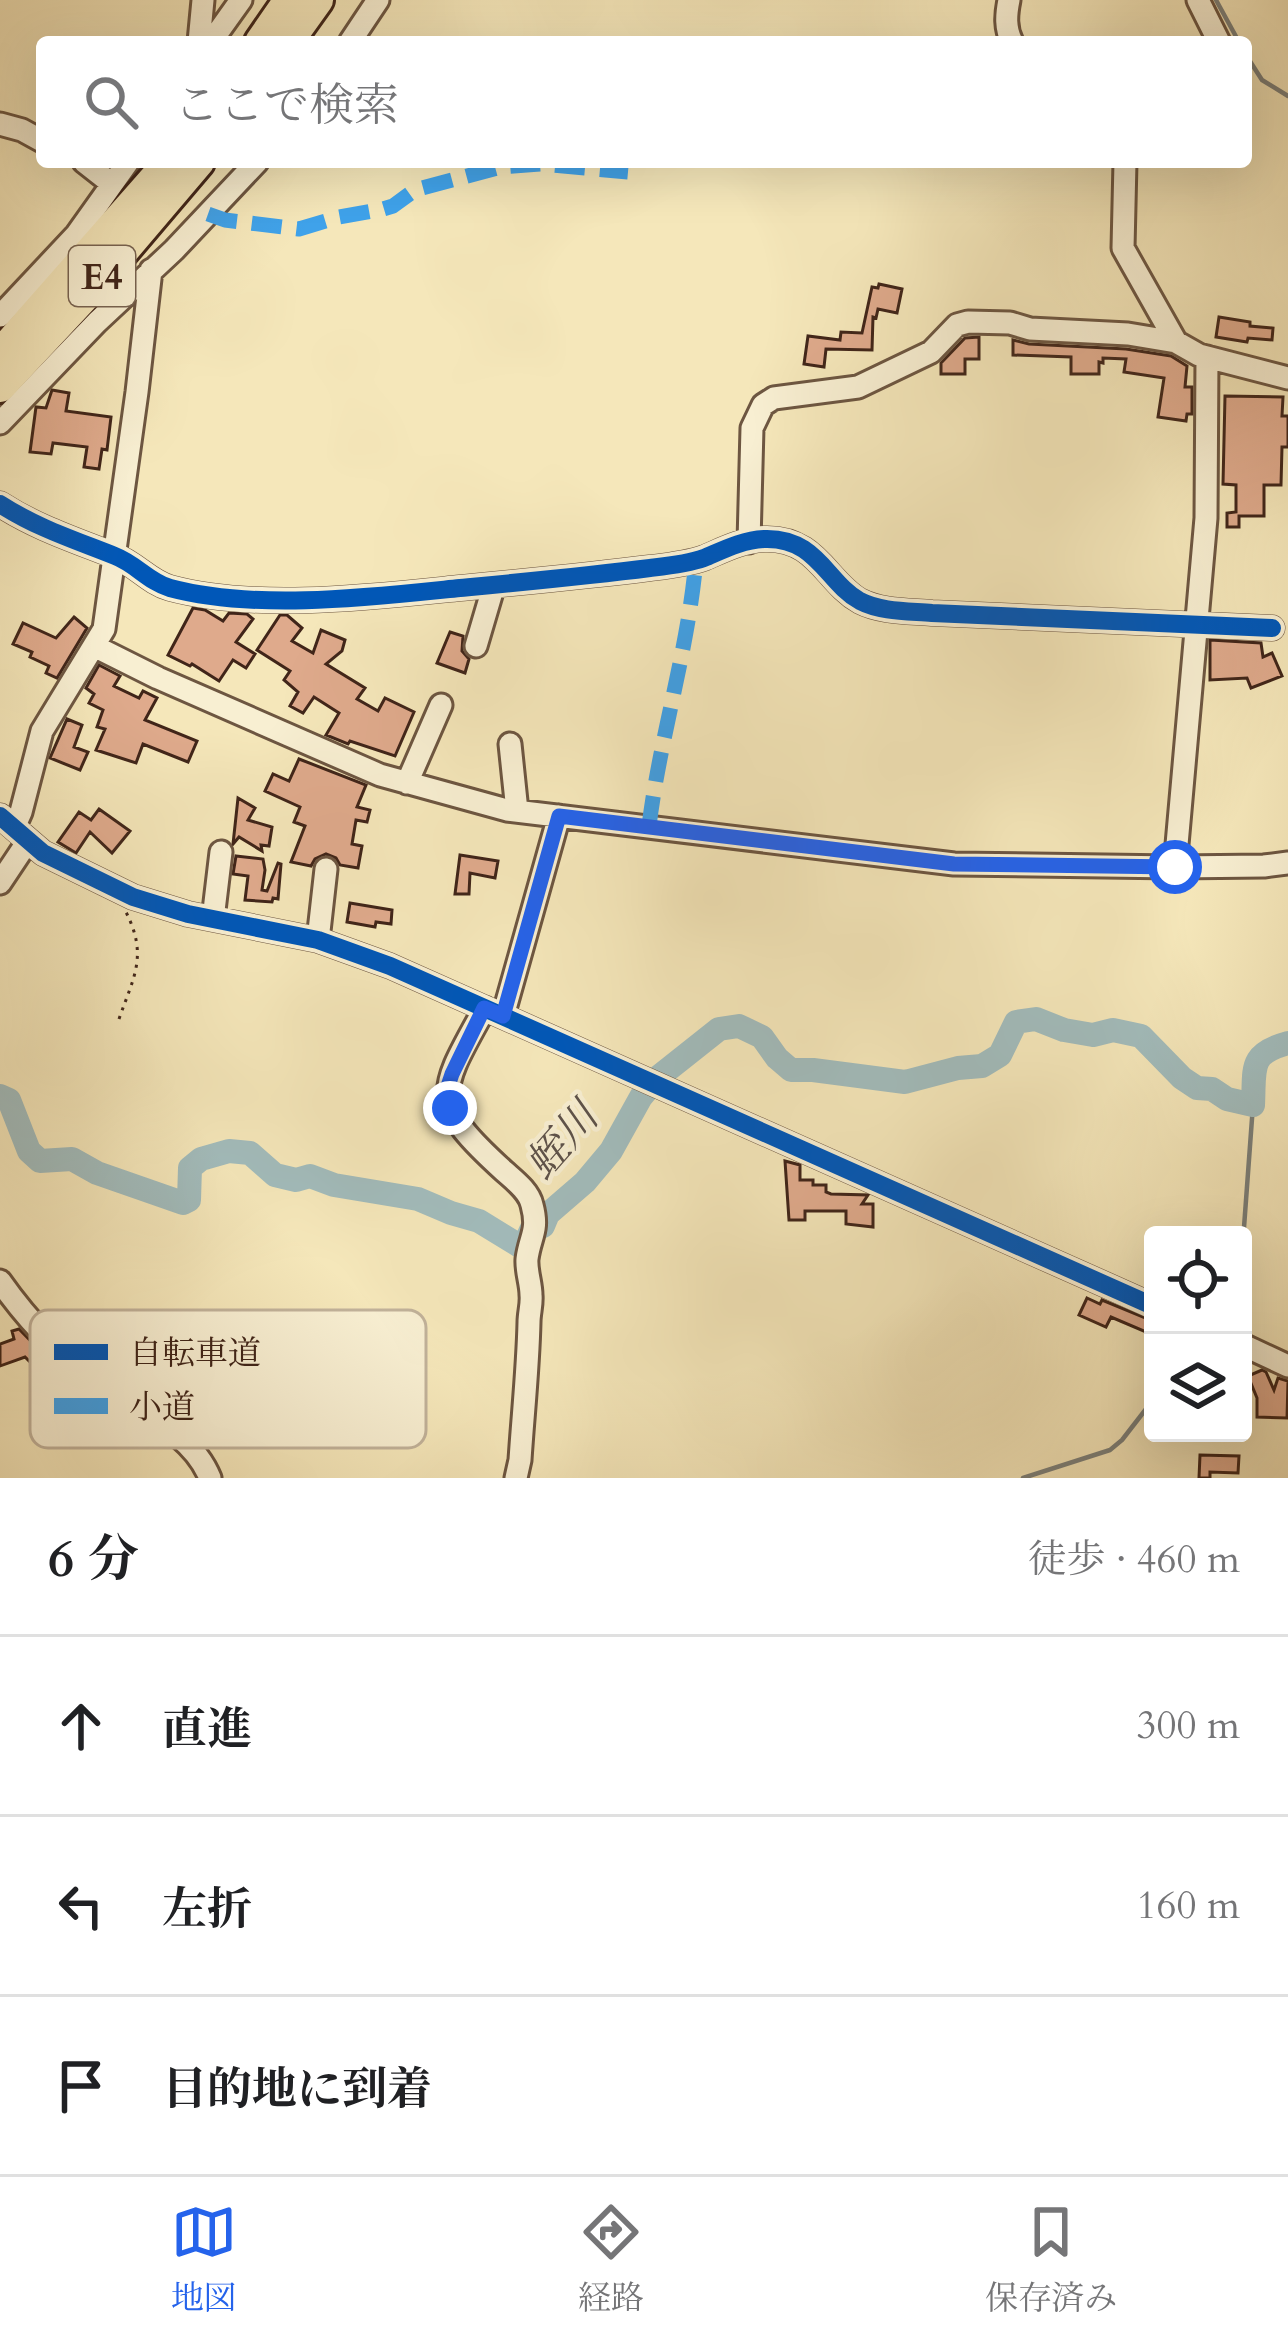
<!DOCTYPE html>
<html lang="ja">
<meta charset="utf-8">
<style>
body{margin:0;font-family:Cardo,"Noto Serif JP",serif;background:#f6f6f6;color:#202124}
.controls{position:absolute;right:36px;bottom:36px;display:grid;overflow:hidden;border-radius:12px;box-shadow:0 12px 48px #0002}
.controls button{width:108px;height:108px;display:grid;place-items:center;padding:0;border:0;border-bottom:3px solid #e0e0e0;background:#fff;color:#202124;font:60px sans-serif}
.stop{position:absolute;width:36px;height:36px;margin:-27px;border:9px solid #2563eb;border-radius:50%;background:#fff}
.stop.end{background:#2563eb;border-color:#fff;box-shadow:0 3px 12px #0008}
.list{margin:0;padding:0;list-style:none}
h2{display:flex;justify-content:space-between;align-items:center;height:156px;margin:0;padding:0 48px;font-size:51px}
h2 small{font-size:39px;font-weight:400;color:#757577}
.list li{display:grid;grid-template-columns:78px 1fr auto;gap:36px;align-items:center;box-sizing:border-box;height:180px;padding:0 48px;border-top:3px solid #e0e0e0}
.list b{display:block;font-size:45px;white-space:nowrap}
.list em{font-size:39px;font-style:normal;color:#757577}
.icon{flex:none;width:66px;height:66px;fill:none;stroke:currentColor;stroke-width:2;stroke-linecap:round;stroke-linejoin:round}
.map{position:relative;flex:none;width:1288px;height:1478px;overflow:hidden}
.search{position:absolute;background:#fff;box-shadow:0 12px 48px #0002;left:36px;right:36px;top:36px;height:132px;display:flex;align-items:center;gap:30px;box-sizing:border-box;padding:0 42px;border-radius:12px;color:#757577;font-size:45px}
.sheet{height:696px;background:#fff}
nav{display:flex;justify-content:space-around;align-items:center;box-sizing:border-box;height:168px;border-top:3px solid #e0e0e0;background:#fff;font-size:33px;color:#757577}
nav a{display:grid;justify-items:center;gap:6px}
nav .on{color:#2563eb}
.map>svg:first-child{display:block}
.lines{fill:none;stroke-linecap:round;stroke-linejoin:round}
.stream{stroke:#7b807b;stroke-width:4.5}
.river{stroke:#a2bcbc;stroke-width:24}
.building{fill:#dfaa8c;stroke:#402519;stroke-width:3}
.minor-casing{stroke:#6d5641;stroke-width:27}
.highway-casing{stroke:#402519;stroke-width:36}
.path{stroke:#402519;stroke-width:3;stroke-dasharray:3 6;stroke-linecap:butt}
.minor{stroke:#f8efd2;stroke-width:21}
.highway{stroke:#f5e7ba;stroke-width:30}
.quiet{stroke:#3fa2ea;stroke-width:15;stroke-dasharray:30 15;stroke-linecap:butt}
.cycleway-casing{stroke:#f8efd2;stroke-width:26}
.cycleway{stroke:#0057b8;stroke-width:18}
.route{stroke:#2563eb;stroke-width:15}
.labels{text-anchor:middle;stroke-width:9;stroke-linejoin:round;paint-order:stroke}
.shield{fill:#f8efd2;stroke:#776250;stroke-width:3}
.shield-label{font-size:36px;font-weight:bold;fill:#402519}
.water-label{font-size:42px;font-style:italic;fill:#5d524a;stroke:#f8efd2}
.key{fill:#f8efd2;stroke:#c1b29a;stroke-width:3}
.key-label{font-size:33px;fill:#402519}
</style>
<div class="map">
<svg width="1288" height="1478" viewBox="0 0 1288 1478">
<rect width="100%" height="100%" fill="#f5e7ba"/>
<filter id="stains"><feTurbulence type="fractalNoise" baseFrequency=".00167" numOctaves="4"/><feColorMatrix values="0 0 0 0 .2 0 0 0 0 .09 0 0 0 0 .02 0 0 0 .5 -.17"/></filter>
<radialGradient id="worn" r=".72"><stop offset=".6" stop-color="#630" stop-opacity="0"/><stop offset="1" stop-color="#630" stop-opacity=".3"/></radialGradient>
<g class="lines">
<!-- stream -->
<path class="stream" d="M1216,0L1239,42
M1246,55L1262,80L1288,96
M1243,1241L1253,1105
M1023,1478L1110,1450L1122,1440L1153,1400"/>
<!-- river -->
<path class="river" d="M0,1096L9,1100L29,1151L40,1161L72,1159L97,1173L183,1203L189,1200L190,1168L201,1159L229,1151L250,1153L275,1175L296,1180L310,1176L334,1185L418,1199L451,1213L479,1221L523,1248L531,1230L543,1226L548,1214L585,1182L611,1151L641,1097L656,1079L719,1029L739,1026L762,1037L777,1058L791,1070H813L905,1082L958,1068L982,1066L1000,1055L1016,1022L1036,1019L1064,1030L1093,1035L1113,1030L1141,1036L1182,1078L1197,1088L1212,1089L1227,1099L1253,1105C1255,1068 1248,1054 1288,1043"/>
</g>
<!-- building -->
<path class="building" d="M879,284L902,289L897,313L878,309L876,318L873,317L872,350L826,349L824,367L804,364L808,336L840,340L841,332L862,333L872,287L878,288Z
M1219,317L1250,322V326L1273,328L1272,340L1248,338L1247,342L1216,337Z
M979,337V359H965V374H941V363L965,338Z
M1013,340L1029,344L1126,349L1171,356L1187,366L1185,387H1192V414H1187L1186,421L1158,417L1164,378L1124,372L1126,359L1103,358V363L1099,362V374H1071V357L1013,355Z
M52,390L69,393L66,411L111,417L107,450L102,449L99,469L84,467L87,447L53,443L51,454L30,452L36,407L46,408Z
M1225,396L1283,397L1282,416H1288V447H1282L1281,485H1264V516H1239V527H1227V513L1236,512V485L1223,484Z
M193,608L205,610L223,621L229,613L247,614L253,619L236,642L255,654L246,668L233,660L219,681L192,664L190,666L168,655Z
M280,615H287L302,628L292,641L313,653L321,630L345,640L342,651L326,664L365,688L357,699L378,711L385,698L414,712L395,756L350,741L348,744L326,735L339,713L314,697L303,713L290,706L298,692L284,680L290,671L257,650Z
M74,617L87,628L57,678L46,673L49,666L30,657L32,652L13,644L23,623L56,638Z
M450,632L463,636L462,651L469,659L465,673L437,663Z
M1210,640L1261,643L1263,657L1272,653L1282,676L1251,688L1247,678L1210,680Z
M99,665L120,676L114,686L139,698L143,691L157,698L145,720L197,741L188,762L143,744L136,763L96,750L105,729L97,727L103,710L89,703L94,694L86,688Z
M67,719L82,725L74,747L88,752L80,770L50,758Z
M299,759L366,785L357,807L370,810L367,822L356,820L352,844L362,846L358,868L340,865L336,858L326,854L315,859L311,866L291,862L305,826L294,822L300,807L265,791L273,774L289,781Z
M238,798L255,808L248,820L272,827L269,846L261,845L262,851L239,837L233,844Z
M99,809L130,831L112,853L90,832L76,853L58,842L79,812L91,820Z
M460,855L498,861L495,878L470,873L469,894H455Z
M236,856L263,859L265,870L262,890L267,891L278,863L281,864L278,899L273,898L272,902L245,900L248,876L233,874Z
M350,903L392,910L391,924L376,922L375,927L347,922Z
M785,1161L800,1165V1180H813V1185H826V1192L831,1194L868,1195L862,1204H873V1227L846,1224V1211H805V1220H789Z
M1087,1298L1100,1304L1102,1300L1153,1321V1335L1111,1317L1106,1327L1079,1315Z
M19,1329L52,1363L92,1397L71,1417L63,1408L58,1412L44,1397L55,1387L25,1357L0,1366V1344L14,1339L12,1331Z
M1262,1370L1266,1372L1274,1390L1278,1378L1288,1381L1287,1418L1257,1417V1398L1248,1376Z
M1200,1455L1239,1456L1238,1473L1210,1472V1478H1199Z"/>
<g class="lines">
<!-- minor casing -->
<g class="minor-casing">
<path id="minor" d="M1009,0C1006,15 1005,28 1012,42
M1198,0L1219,42
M199,42L203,0
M211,42L241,0
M350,42L378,0
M0,124L22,130L42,141
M84,162L112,184
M1125,162L1123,248L1176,342L1199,355L1288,378
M0,316L76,235L128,162
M0,423L97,322L174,250L257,162
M0,504C37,528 75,540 115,556C136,564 149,582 170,588C256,611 372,597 460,588C523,582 587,576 650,568C667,566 687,564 704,558C723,550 742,540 764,539C817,537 826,582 860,601C881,612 909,611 932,613L1272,628
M749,542L752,428L763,405L774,398L858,387L931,352L957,325L968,322L1010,323L1030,329L1128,334L1176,342
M94,646L158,678L380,775L507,810L954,864L1175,867L1264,866L1288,863
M476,646L494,585
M510,744L517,811
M407,783L441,705
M0,816L43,853L133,897L188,914L318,940L390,966L1153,1306
M14,828L21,812L42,731L104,629L137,392L151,270
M1175,867L1206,518L1207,357
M0,883L28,841
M213,919L221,852
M318,940L326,869
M485,1008C438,1093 428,1102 504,1171C514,1180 529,1191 532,1205C539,1231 530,1236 527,1259C526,1271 531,1283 531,1295C532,1304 529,1313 529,1322C528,1368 523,1414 520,1460L516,1478
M503,1016L559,816
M0,1281C28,1321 65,1359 105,1388C142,1414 192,1433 210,1478
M1243,1345L1288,1366"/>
</g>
<!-- highway casing -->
<g class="highway-casing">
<path id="highway" d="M260,42L289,0
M288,42L318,0
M0,354L169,162
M0,387L87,294L199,162"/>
</g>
<!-- path -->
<path class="path" d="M119,1019C134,976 148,956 126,912"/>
<!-- minor -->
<use href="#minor" class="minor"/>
<!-- highway -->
<use href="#highway" class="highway"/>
<!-- quiet -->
<path class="quiet" d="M208,214L225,220L299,229L339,217L383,209L393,206L415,190L501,167L540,164L628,172
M649,826C660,737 688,651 696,560"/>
<!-- cycleway casing -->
<g class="cycleway-casing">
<path id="cycleway" d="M0,504C37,528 75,540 115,556C136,564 149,582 170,588C256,611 372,597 460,588C523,582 587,576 650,568C667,566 687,564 704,558C723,550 742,540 764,539C817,537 826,582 860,601C881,612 909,611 932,613L1272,628
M0,816L43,853L133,897L188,914L318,940L390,966L1153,1306"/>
</g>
<!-- cycleway -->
<use href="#cycleway" class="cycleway"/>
</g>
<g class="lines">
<!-- route -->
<path class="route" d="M450,1108L447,1089L452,1074L484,1008L503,1016L559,816L954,864L1175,867"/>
</g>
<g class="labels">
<!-- shield labels -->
<rect class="shield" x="69" y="246" width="66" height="60" rx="9"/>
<g class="shield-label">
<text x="102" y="289">E4</text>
</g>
<!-- water labels -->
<g class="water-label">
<text transform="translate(561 1140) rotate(-49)" y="15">蛭川</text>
</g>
</g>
<!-- legend -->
<rect x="30" y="1310" width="396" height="138" rx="18" class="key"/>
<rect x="54" y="1344" width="54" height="16" fill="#0057b8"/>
<rect x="54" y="1398" width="54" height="16" fill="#3fa2ea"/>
<g class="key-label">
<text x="129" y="1364">自転車道</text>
<text x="129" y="1418">小道</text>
</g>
<rect width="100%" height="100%" filter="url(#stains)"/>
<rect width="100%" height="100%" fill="url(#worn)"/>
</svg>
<div class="controls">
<button><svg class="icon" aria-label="locate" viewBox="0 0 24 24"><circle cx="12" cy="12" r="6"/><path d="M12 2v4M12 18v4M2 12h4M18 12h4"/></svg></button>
<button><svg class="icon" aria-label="layers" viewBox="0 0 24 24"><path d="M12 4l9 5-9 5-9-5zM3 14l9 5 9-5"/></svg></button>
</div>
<div class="stop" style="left:1175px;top:867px"></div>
<div class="stop end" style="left:450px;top:1108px"></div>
<div class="search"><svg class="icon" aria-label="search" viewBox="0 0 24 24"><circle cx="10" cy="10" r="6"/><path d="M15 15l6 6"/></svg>ここで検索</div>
</div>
<section class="sheet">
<h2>6 分<small>徒歩 · 460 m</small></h2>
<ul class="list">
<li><svg class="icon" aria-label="ahead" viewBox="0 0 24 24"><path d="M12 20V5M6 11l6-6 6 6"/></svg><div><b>直進</b></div><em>300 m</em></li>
<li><svg class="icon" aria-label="left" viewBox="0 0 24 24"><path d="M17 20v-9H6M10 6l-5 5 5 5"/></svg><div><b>左折</b></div><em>160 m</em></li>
<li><svg class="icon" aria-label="arrive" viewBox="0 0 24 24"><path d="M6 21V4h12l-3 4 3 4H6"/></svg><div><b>目的地に到着</b></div></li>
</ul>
</section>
<nav>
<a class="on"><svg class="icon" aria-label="map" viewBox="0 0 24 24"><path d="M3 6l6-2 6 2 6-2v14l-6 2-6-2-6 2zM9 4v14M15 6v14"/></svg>地図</a>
<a><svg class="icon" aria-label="directions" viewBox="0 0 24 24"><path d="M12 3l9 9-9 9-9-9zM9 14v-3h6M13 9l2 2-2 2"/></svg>経路</a>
<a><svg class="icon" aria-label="saved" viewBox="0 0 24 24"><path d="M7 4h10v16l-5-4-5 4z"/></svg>保存済み</a>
</nav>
